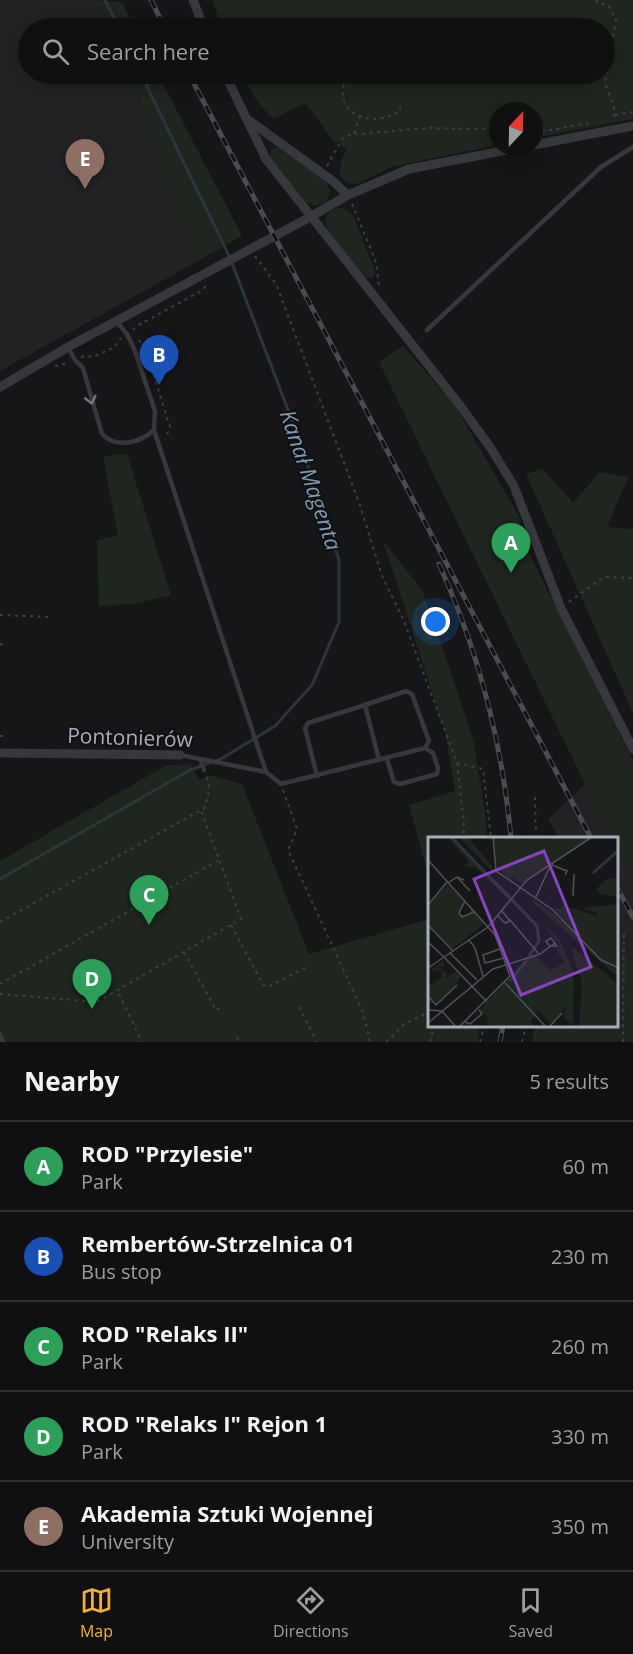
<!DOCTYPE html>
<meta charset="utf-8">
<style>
body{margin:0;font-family:"Open Sans",sans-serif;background:#1e1e20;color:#f1f3f6}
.compass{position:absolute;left:489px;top:102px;width:54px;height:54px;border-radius:50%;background:#101012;box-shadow:0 3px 15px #0003;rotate:22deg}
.you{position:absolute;left:436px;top:622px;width:21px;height:21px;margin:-15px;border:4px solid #fff;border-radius:50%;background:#1a73e8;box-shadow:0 0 0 9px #1a73e833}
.badge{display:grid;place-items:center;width:39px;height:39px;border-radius:50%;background:#f2b134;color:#fff;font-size:20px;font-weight:700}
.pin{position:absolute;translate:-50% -50px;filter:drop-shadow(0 2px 3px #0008)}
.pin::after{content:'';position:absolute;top:32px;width:21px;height:18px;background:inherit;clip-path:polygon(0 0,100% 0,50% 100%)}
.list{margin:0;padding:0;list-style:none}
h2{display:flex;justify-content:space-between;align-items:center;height:78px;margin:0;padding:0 24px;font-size:26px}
h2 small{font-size:20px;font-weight:400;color:#9c9d9f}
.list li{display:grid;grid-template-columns:39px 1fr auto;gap:18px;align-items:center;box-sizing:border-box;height:90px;padding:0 24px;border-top:2px solid #303032}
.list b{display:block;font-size:22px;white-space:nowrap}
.list p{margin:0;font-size:20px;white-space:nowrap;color:#9c9d9f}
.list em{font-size:20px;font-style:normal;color:#9c9d9f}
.icon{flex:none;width:33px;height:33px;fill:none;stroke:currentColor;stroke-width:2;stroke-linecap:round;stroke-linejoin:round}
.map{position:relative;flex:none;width:633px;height:1042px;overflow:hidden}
.search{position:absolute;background:#101012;box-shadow:0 3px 15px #0003;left:18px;right:18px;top:18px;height:66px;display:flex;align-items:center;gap:15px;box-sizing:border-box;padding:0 21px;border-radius:33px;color:#9c9d9f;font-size:22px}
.sheet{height:528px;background:#101012}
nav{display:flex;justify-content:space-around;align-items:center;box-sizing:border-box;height:84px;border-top:2px solid #303032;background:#101012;font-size:16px;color:#9c9d9f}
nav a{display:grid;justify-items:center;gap:3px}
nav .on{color:#f2b134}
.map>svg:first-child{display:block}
.built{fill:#222225}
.green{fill:#1e261f}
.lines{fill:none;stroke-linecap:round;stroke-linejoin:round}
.stream{stroke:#2c353c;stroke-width:3}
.path{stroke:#3d3f44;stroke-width:2;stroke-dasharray:3 4.5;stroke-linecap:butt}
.lane{stroke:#37383d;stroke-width:4.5}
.street{stroke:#37383d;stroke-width:9}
.rail-casing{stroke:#4a4c52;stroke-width:5}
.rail{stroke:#111113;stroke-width:3;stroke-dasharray:9;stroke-linecap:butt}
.oneway{stroke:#757881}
.labels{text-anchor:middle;stroke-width:4.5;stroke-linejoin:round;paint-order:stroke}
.street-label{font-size:21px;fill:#a8adb8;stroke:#111113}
.water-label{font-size:22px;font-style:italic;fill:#7f9bb3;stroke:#111113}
.inset-river{fill:none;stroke:#2c353c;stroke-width:3}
.inset-road{fill:none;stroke:#505258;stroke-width:1.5}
.view{fill:#8446be;fill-opacity:0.15;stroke:#8446be;stroke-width:3}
.inset-edge{fill:none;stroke:#a8adb8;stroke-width:3}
</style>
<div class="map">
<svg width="633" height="1042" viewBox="0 0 633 1042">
<rect width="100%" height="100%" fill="#161618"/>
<!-- built -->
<path class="built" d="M0,0H92L107,28H28V74H131L186,232L190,230L200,260L0,371Z
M585,784L612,838H559L548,820Z
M616,846L633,879V962L617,932Z"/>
<!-- green -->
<path class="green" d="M92,0L122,2L135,28H107Z
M213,0H633V119L534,138V111H498V145L391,167L357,184L348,183L340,177C339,167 342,157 347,148L342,147L339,141L335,143L307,105L302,104L274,119L256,100L242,74H604V28H221Z
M131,74H158L242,236L200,260L190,231L186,232Z
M274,148H279L326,181L330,191L326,202L316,206L306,202L270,157V151Z
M338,208H344L353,215L375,271L373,278H365C358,269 327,234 326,225C324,215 330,210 338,208Z
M403,346L454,404L521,520L518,531L633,761V879L617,846L616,838H612L585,784L379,362Z
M127,454L171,595L134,604L99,606L97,540L118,536L103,456Z
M543,469L573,503L600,472L628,477L607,527L633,529V713L526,474Z
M383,541L422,590L451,672L473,740L485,812L487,838H429V878L409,805L455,791L445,732Z
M190,764L199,780L209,775L242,784L309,954L429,919V1026H479L478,1042H0V861L165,766Z
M617,932L633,962V1042H532L534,1026H616Z"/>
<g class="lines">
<!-- stream -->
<path class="stream" d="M105,0L119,28
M0,879L190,770L221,759L275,726L312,685L339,622V560L297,433L230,258L141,74"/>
<!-- path -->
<path class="path" d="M597,0V3L609,6L616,20L605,83L614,107V119
M344,85C335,115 375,128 398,112L401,105
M615,115L633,112
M534,130H551L588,123
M354,133L360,117
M327,166L342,139L354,133L358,134L427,128L498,129
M352,204L376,262L379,286
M255,256L276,284L360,505L382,576L404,621L457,763L464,824L463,838
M133,330L135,327L203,290L206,285
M139,340L146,351L170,427L165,439
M81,357L85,356L93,357L115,347L121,338
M55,366L67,363
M569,602L604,577L633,578
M0,615L53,617
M0,644L6,646
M0,736H3V734
M457,763L483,769L491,838
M283,790L297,829L288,850L363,1012L370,1042
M535,797L536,838
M0,922L201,810
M231,925L263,985L268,987L307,967
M184,952L216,1010L223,1006
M0,984L219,860
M0,994L97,1002L241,919L201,810L204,809C208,796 211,788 206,775
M119,994L142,1042
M299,1007L317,1042
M237,1037L239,1042
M386,1042L404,1024L429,1012
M430,1042L434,1026
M480,1042L484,1026
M522,1042L526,1026
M623,1042L624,934"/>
<!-- lane -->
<path class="lane" d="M427,330L601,167L633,147
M68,347L75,360L83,368L102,434C117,449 140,443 154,430L155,411L135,351L127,334L117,322
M154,430L266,772
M180,755L266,772L281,784L425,748L433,753L438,768L437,774L400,784L394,782L387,759
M200,759L204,770
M379,760L365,705L406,691L412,694L429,741L425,748
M317,776L305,728L308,723L365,705
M0,1034L3,1042"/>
<!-- street -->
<path class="street" d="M193,0L204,28
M225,74L266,159L459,404L490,447L514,486L561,608L633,749
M247,119L334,182L348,195
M534,145L633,126
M0,387L68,347L312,216L348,195L409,169L523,147
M0,753L180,755"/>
<!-- rail casing -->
<g class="rail-casing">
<path id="rail" d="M151,0L165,28
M189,74L591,838
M439,564C479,652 502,742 511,838
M616,886L633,917
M500,1042L503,1026"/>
</g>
<!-- rail -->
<use href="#rail" class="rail"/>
</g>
<!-- one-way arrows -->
<defs><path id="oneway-chevron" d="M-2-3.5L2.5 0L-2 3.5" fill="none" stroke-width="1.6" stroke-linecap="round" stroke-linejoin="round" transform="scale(1.5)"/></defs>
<use class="oneway" href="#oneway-chevron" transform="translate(91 400) rotate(76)"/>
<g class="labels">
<!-- street labels -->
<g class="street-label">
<text transform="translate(130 738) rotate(2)" y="7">Pontonierów</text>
</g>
<!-- water labels -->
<g class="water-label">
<text transform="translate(311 480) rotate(71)" y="8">Kanał Magenta</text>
</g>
</g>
<!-- overview -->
<g transform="translate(428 837)">
<rect width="190" height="190" fill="#161618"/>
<path d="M20,0L83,58L80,62L48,31L36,29L41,25ZM31,0H40L64,29V34ZM66,0H163L93,47L85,40L82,43L67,28ZM190,41V60L172,57L169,51L178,42ZM20,47L36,65L31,77L42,79V71L56,87L24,112L0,87V69ZM106,63L127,77L171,120L126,71L132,72L137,67V73L144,71L169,79V76L154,71L190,67V140L104,65ZM113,85L132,103L146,138L145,190L135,178L141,167L123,186L110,174L102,184L108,190H60L59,179L52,173L99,120L108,119L123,134L136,125L128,113L132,109ZM143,109L190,147V190H151L154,147ZM15,123L16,130L10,129L19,137L18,141L28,135L33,139L22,156L8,166L0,157V150L14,140L13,133L3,134Z" fill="#1e261f"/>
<path class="inset-river" d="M23,0L109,89L111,104L101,119M165,36L191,13M82,144L99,123"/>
<path class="inset-road" d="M65,0L68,34L125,73L173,123L191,131M0,23L67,98L82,139L31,190M124,28L139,34L137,38M29,40L42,54M20,46L29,40L36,43M145,59L146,37M108,60L123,27M37,64L31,76L34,80L46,75M0,68L19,45M69,78L77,86L82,84L73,73M82,83L110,116M0,88L25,114M41,103L47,111L55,139M0,105L16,120M122,110L118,104L123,101L127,106M72,112L55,118L57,126L76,121M22,116L49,143M16,120L59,165M0,131L60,90L99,43L164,0M77,146L118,190M0,159L8,168L29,148M0,173L14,174L28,190M37,185L42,187L54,177L51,173M0,186L65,132L112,117L127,106L129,109H123M121,190L134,176"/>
<path class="view" d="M116,14L163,130L93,158L46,42Z"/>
<rect width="190" height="190" class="inset-edge"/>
</g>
</svg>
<svg class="compass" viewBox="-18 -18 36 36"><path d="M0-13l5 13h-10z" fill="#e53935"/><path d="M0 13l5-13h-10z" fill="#9c9d9f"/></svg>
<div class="you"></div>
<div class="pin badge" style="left:511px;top:573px;background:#2e9e5b">A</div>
<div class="pin badge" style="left:159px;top:385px;background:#1a4fb4">B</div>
<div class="pin badge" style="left:149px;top:925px;background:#2e9e5b">C</div>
<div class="pin badge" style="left:92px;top:1009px;background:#2e9e5b">D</div>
<div class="pin badge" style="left:85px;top:189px;background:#8d6e63">E</div>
<div class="search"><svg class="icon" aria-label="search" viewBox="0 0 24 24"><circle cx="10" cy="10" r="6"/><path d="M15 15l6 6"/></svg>Search here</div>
</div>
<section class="sheet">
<h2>Nearby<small>5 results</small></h2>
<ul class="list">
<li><span class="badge" style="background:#2e9e5b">A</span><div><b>ROD &quot;Przylesie&quot;</b><p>Park</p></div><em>60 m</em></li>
<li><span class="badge" style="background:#1a4fb4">B</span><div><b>Rembertów-Strzelnica 01</b><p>Bus stop</p></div><em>230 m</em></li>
<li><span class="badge" style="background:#2e9e5b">C</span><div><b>ROD &quot;Relaks II&quot;</b><p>Park</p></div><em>260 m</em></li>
<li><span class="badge" style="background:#2e9e5b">D</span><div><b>ROD &quot;Relaks I&quot; Rejon 1</b><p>Park</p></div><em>330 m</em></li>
<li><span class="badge" style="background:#8d6e63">E</span><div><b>Akademia Sztuki Wojennej</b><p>University</p></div><em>350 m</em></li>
</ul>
</section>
<nav>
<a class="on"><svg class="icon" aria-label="map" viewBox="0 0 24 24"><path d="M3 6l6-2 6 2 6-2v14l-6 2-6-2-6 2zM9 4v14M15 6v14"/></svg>Map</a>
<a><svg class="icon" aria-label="directions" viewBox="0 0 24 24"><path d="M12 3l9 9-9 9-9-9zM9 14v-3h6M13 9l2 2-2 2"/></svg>Directions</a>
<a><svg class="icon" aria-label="saved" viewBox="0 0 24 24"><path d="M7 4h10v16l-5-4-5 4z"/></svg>Saved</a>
</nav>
